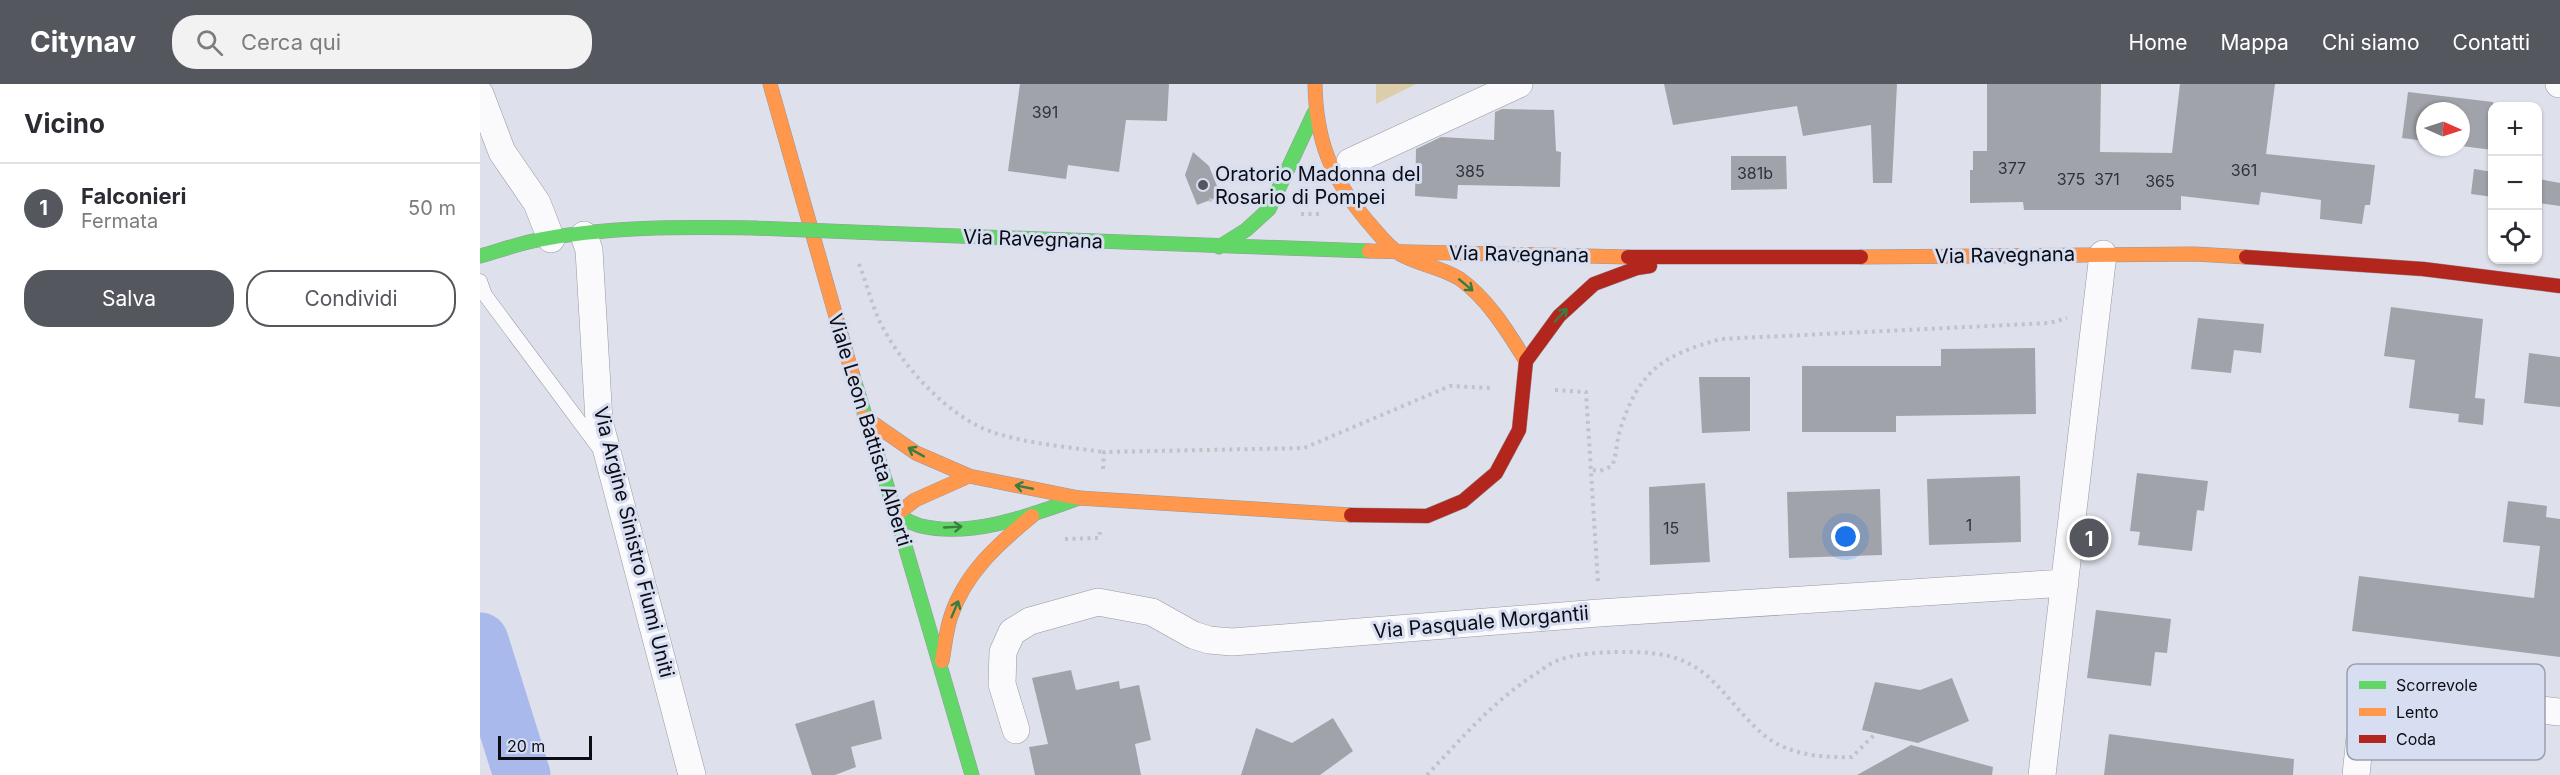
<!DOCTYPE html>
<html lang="it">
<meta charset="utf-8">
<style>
body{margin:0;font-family:Inter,sans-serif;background:#f2f2f3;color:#2b2b33}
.controls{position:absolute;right:18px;top:18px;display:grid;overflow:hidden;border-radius:12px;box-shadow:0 2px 4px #0004}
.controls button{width:54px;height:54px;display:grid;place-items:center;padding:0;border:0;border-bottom:2px solid #e1e1e2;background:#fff;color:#2b2b33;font:30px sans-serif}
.compass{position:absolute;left:1936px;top:18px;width:54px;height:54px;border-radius:50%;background:#fff;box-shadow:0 2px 4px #0004;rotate:93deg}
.scale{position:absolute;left:18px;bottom:15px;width:94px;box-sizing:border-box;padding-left:6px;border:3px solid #0b0d13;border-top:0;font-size:16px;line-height:21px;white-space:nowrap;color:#0b0d13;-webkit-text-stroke:4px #d8def1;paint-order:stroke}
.you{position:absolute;left:1366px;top:453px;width:21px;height:21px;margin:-15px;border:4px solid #fff;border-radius:50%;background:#1a73e8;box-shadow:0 0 0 9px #1a73e833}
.badge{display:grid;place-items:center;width:39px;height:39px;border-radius:50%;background:#55575f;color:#fff;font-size:20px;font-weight:700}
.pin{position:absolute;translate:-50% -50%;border:3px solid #fff;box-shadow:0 2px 6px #0006}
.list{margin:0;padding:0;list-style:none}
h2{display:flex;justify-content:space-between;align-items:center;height:78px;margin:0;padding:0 24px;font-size:26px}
h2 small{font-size:20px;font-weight:400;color:#7c7c81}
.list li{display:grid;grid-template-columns:39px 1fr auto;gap:18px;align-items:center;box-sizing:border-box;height:90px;padding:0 24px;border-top:2px solid #e1e1e2}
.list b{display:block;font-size:22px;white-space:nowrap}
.list p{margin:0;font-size:20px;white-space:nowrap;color:#7c7c81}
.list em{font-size:20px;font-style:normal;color:#7c7c81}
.actions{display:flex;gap:12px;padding:18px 24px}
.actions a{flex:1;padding:14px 0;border:2px solid #55575f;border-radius:24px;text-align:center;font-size:21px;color:#55575f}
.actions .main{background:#55575f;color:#fff}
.icon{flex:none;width:33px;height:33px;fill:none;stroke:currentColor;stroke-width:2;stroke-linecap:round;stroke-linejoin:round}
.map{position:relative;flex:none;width:2080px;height:691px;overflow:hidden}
header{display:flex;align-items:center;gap:36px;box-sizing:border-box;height:84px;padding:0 30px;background:#55575f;color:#fff}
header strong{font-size:28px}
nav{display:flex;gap:33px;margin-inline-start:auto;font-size:21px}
.search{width:420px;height:54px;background:#f2f2f3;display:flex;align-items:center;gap:15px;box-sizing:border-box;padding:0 21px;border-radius:24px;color:#7c7c81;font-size:22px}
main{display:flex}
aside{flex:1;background:#fff}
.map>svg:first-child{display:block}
.green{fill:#dcceab}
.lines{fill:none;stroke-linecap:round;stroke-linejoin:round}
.river{stroke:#a9b9ec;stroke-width:57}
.building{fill:#a1a3ab}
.lane-casing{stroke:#9699a0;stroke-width:15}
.street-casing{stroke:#9699a0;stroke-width:28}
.fast-casing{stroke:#9699a0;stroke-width:15}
.slow-casing{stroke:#9699a0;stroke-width:15}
.jam-casing{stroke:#9699a0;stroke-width:15}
.path{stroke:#c2c3c7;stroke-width:4;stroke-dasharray:3 4.5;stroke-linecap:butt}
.lane{stroke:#fafafc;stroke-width:14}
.street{stroke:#fafafc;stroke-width:27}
.fast{stroke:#63d668;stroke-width:14}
.slow{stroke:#ff974d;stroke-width:14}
.jam{stroke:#b3261e;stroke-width:14}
.fast-bridge-casing{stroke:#9699a0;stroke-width:15;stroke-linecap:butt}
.fast-bridge{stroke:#63d668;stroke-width:14}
.oneway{stroke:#3b7c42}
.poi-dot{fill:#55575f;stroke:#d8def1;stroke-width:2}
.labels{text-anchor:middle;stroke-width:6;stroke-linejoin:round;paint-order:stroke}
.number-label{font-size:16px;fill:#303239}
.poi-label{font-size:20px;fill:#0b0d13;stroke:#d8def1;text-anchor:start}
.street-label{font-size:20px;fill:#0b0d13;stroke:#d8def1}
.key{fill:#d8def1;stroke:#9a9fae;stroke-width:1.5}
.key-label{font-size:16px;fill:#0b0d13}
</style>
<header>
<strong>Citynav</strong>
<div class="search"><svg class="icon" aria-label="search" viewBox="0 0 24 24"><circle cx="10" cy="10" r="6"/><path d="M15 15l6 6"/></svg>Cerca qui</div>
<nav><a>Home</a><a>Mappa</a><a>Chi siamo</a><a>Contatti</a></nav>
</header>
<main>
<aside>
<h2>Vicino<small></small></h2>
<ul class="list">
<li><span class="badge">1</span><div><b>Falconieri</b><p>Fermata</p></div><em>50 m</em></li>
</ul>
<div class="actions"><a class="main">Salva</a><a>Condividi</a></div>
</aside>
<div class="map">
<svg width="2080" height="691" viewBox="0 0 2080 691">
<rect width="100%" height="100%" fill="#dee1eb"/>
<!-- green -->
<path class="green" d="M896,0H936L896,20Z"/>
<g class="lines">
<!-- river -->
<path class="river" d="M0,557L42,691"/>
</g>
<!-- building -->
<path class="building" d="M540,0H689L687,37L646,36L639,88L588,81L586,95L528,87Z
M1184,0H1417L1412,99H1393L1391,41L1323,52L1317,22L1193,41Z
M1507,0H1621L1620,68L1692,69L1700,0H1795L1786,70L1895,81L1890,121H1885L1882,140L1840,135L1841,116L1781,108L1779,121L1701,112V126H1544L1543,118L1490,119V86H1493V67H1507Z
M1928,8L2013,18V66L1981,62V27H1945V57L1922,54Z
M1022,25L1074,26L1076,67L1081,68L1080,103L978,101L977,115L935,112L936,65L961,53L1014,56L1015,28Z
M713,68L729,82L741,112L717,121L705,91Z
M1251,72H1306L1307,105L1251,106Z
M1994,85L2013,88V113L1991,110Z
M2058,95L2080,99V122L2058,119Z
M1911,223L2003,235L1995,314L2005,315L2003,341L1978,338L1979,330L1929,324L1935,276L1904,272Z
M1718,234L1784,240L1781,269L1754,266L1751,289L1711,285Z
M1555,264L1556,330L1416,332V348H1322V282H1461V265Z
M2049,269L2080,273V323L2044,319Z
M1219,293H1270V347L1222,349Z
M1657,389L1728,397L1724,427L1717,426L1712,467L1658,461L1660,448L1650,447Z
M1540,392L1541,458L1449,461L1447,395Z
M1225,399L1230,478L1170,481L1169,403Z
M1400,405L1402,471L1309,474L1307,408Z
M2028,417L2067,422L2066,433L2080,435V573L1872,547L1879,492L2054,514L2060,462L2023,458Z
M1616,526L1691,535L1687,569L1675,568L1671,602L1607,594Z
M591,586L596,606L639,597L640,605L659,601L671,656L655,660L661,691H555L549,663L568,660L552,594Z
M1472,594L1489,637L1438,659L1382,646L1395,598L1440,606Z
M394,616L402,655L371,663L376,683L355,691H332L315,640Z
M853,634L873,667L840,691H761L776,644L812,659Z
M1629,650L1814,675L1813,691H1624Z
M1431,661L1513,683L1512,691H1377Z"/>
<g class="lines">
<!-- lane casing -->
<g class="lane-casing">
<path id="lane" d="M0,197L5,211L119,364"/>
</g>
<!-- street casing -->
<g class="street-casing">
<path id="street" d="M2079,0H2080
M0,10L22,68L57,119L71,155
M870,78L1039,0
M104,151L109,166L119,337L212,691
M536,646L522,600L523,568L532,548L550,537L618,518L672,528L713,551L729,556L752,558L1119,529L1585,499
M1562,691L1623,170
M1876,691L1880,653L1912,610L2080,628"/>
</g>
<!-- fast casing -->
<g class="fast-casing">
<path id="fast" d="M398,149L889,167
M739,163L766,146L789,125L834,29
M0,172C18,167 35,161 53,157C126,142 201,143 274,144
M372,289L416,431L492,691
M416,431C424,435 433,440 441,442C493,454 551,431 599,414"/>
</g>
<!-- slow casing -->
<g class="slow-casing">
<path id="slow" d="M290,0L372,289
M835,0C836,57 851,94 888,138C898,149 907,162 920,170C939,181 962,183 980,195C1008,215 1028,248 1046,277
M889,167L1148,173
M1381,173L1715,170L1766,173
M384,333L436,369L489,392L599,414L871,431
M416,431L435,416L489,392
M462,577C465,562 466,546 471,532C485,489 519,459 552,432"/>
</g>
<!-- jam casing -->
<g class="jam-casing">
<path id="jam" d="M1148,173H1381
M1766,173L1943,185L2080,202
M871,431L947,432L983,417L1016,389L1039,346L1046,277L1079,232L1114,200L1157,184L1170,182"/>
</g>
<!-- path -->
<path class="path" d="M729,116H751
M821,130H841
M379,180C386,198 391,218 399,236C420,280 468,334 515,349C550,360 588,363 624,368
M1075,306L1106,308L1118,499
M623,385L624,368L824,364L970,302L1011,304
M1113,386L1120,387L1132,382C1137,370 1136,359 1140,346C1159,286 1183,271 1241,255L1569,239L1587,234
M585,455L619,454L620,448
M947,691C981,655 1014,616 1057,589C1063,585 1069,580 1076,577C1100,568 1128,568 1153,568C1181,569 1202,572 1225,590C1247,609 1263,634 1285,652C1309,671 1343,674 1372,673L1396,649"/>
<!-- lane -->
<use href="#lane" class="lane"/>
<!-- street -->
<use href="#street" class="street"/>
<!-- fast -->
<use href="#fast" class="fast"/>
<!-- slow -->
<use href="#slow" class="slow"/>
<!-- jam -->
<use href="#jam" class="jam"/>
<!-- fast-bridge casing -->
<g class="fast-bridge-casing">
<path id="fast-bridge" d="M274,144L398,149"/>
</g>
<!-- fast-bridge -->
<use href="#fast-bridge" class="fast-bridge"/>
</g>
<!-- one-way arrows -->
<defs><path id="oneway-shaft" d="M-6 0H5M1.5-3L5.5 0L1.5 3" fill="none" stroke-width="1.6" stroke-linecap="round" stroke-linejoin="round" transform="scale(1.5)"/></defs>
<g class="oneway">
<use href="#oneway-shaft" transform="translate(986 201) rotate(40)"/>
<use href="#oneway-shaft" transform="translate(1081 231) rotate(-47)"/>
<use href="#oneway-shaft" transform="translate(436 368) rotate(-151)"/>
<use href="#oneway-shaft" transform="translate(544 403) rotate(-169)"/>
<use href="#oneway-shaft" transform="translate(473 443) rotate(-3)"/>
<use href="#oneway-shaft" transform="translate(475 525) rotate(-67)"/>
</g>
<!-- markers -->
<circle class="poi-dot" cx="723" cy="101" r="6"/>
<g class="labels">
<!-- number labels -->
<g class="number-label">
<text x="565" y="34">391</text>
<text x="1532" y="90">377</text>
<text x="1764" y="92">361</text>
<text x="990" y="93">385</text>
<text x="1275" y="95">381b</text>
<text x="1591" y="101">375</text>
<text x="1627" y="101">371</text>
<text x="1680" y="103">365</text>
<text x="1489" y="447">1</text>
<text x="1191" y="450">15</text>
</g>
<!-- poi labels -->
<g class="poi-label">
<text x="735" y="97">Oratorio Madonna del<tspan x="735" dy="23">Rosario di Pompei</tspan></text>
</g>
<!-- street labels -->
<g class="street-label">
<text transform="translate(553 155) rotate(2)" y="7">Via Ravegnana</text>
<text transform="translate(1039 170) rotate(1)" y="7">Via Ravegnana</text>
<text transform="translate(1525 171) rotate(-1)" y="7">Via Ravegnana</text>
<text transform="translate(390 346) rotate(73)" y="7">Viale Leon Battista Alberti</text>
<text transform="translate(154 458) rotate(76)" y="7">Via Argine Sinistro Fiumi Uniti</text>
<text transform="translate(1001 538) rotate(-5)" y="7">Via Pasquale Morgantii</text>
</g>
</g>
<!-- legend -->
<rect x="1867" y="580" width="198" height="96" rx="9" class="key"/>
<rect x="1879" y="597" width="27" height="8" fill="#63d668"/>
<rect x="1879" y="624" width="27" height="8" fill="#ff974d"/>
<rect x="1879" y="651" width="27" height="8" fill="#b3261e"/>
<g class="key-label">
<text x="1916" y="607">Scorrevole</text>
<text x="1916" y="634">Lento</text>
<text x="1916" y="661">Coda</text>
</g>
</svg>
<div class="controls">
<button>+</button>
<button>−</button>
<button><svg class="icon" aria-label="locate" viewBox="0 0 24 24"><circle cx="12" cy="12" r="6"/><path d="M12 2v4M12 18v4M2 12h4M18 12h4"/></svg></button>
</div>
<svg class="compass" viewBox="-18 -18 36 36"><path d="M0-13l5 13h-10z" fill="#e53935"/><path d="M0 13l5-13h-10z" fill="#7c7c81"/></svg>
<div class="scale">20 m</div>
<div class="you"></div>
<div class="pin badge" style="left:1609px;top:454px">1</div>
</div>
</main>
